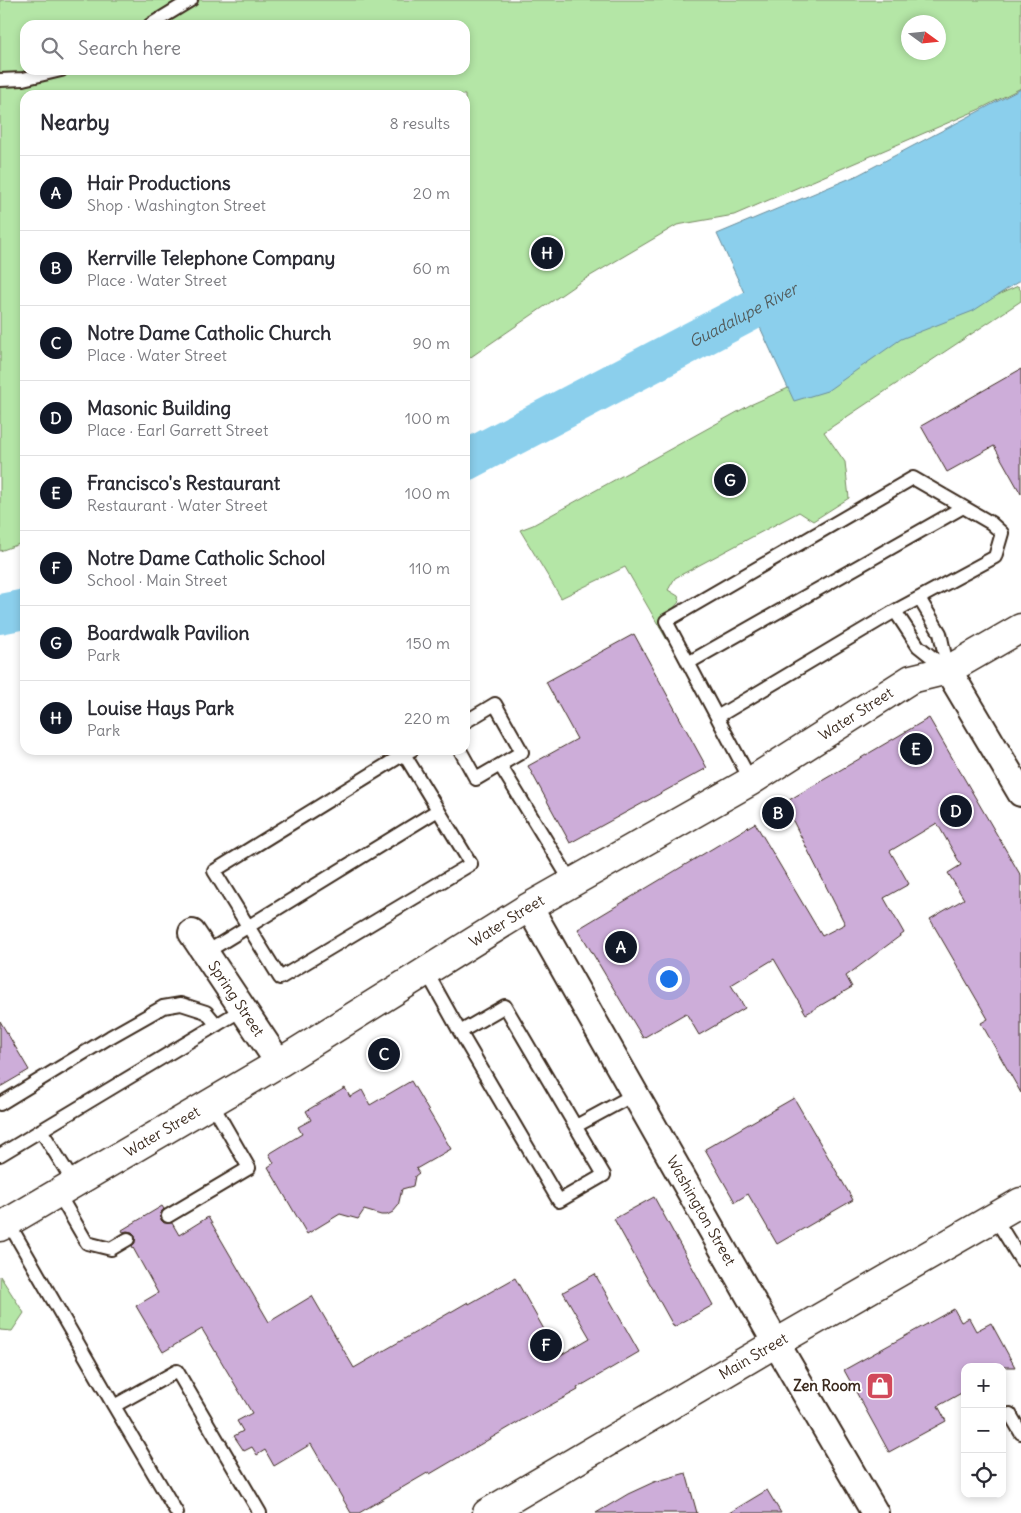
<!DOCTYPE html>
<meta charset="utf-8">
<style>
body{margin:0;font-family:Delius,sans-serif;background:#f2f2f3;color:#2b2b33}
.controls{position:absolute;right:15px;bottom:15px;display:grid;overflow:hidden;border-radius:10px;box-shadow:0 2px 8px #0003}
.controls button{width:45px;height:45px;display:grid;place-items:center;padding:0;border:0;border-bottom:1px solid #e1e1e2;background:#fff;color:#2b2b33;font:25px sans-serif}
.compass{position:absolute;left:901px;top:15px;width:45px;height:45px;border-radius:50%;background:#fff;box-shadow:0 2px 8px #0003;rotate:105deg}
.you{position:absolute;left:668px;top:978px;width:18px;height:18px;margin:-12px;border:4px solid #fff;border-radius:50%;background:#1a73e8;box-shadow:0 0 0 8px #1a73e833}
.badge{display:grid;place-items:center;width:32px;height:32px;border-radius:50%;background:#111827;color:#fff;font-size:16px;font-weight:700}
.pin{position:absolute;translate:-50% -50%;border:2px solid #fff;box-shadow:0 1px 5px #0006}
.list{margin:0;padding:0;list-style:none}
h2{display:flex;justify-content:space-between;align-items:center;height:65px;margin:0;padding:0 20px;font-size:21px}
h2 small{font-size:16px;font-weight:400;color:#7c7c81}
.list li{display:grid;grid-template-columns:32px 1fr auto;gap:15px;align-items:center;box-sizing:border-box;height:75px;padding:0 20px;border-top:1px solid #e1e1e2}
.list b{display:block;font-size:19px;white-space:nowrap}
.list p{margin:0;font-size:16px;white-space:nowrap;color:#7c7c81}
.list em{font-size:16px;font-style:normal;color:#7c7c81}
.icon{flex:none;width:28px;height:28px;fill:none;stroke:currentColor;stroke-width:2;stroke-linecap:round;stroke-linejoin:round}
.map{position:relative;flex:none;width:1021px;height:1513px;overflow:hidden}
.search{position:absolute;background:#fff;box-shadow:0 2px 8px #0003;left:20px;top:20px;width:450px;height:55px;display:flex;align-items:center;gap:12px;box-sizing:border-box;padding:0 18px;border-radius:15px;color:#7c7c81;font-size:19px}
.panel{position:absolute;background:#fff;box-shadow:0 2px 8px #0003;left:20px;top:90px;width:450px;height:665px;border-radius:15px}
.map>svg:first-child{display:block}
.park{fill:#b4e6a6;stroke:#788862;fill-rule:evenodd}
.water{fill:#8bcfec;stroke:#6b8d9a}
.lines{fill:none;stroke-linecap:round;stroke-linejoin:round}
.river{stroke:#8bcfec;stroke-width:40}
.building{fill:#cdadd9;stroke:#3b2a1e}
.service-casing{stroke:#3b2a1e;stroke-width:16}
.minor-casing{stroke:#3b2a1e;stroke-width:30}
.tertiary-casing{stroke:#3b2a1e;stroke-width:31}
.secondary-casing{stroke:#3b2a1e;stroke-width:31}
.service{stroke:#fff;stroke-width:12}
.minor{stroke:#fff;stroke-width:26}
.tertiary{stroke:#fff;stroke-width:28}
.secondary{stroke:#fff;stroke-width:28}
.labels{text-anchor:middle;stroke-width:4;stroke-linejoin:round;paint-order:stroke}
.street-label{font-size:15px;fill:#3b2a1e;stroke:#fff}
.poi-label{font-size:15px;font-weight:bold;fill:#3b2a1e;stroke:#fff;text-anchor:end}
.water-label{font-size:16px;font-style:italic;fill:#535c5c;stroke:#fff}
</style>
<div class="map">
<svg width="1021" height="1513" viewBox="0 0 1021 1513">
<rect width="100%" height="100%" fill="#fff"/>
<filter id="ink" filterUnits="userSpaceOnUse"><feTurbulence type="fractalNoise" baseFrequency=".02" numOctaves="2"/><feDisplacementMap in="SourceGraphic" scale="10" xChannelSelector="R" yChannelSelector="G"/><feConvolveMatrix kernelMatrix="1 2 1 2 8 2 1 2 1" color-interpolation-filters="sRGB"/></filter>
<g filter="url(#ink)">
<!-- park -->
<path class="park" d="M0,0H1021V88L980,109L734,215L677,225L580,282L465,361V95H25V542L0,551ZM908,22H938V52H908ZM25,25H465V70H25Z
M1018,286L1021,291V301L824,432L845,462L849,498L813,521L799,512L675,578L668,590L678,596L680,601L670,612L666,634L667,640L625,567L561,598L520,530L533,525L750,405Z
M0,1276L24,1313L12,1331L0,1330Z"/>
<!-- water -->
<path class="water" d="M1021,89V280L973,311L901,339L827,391L794,401L717,234L858,175Z"/>
<g class="lines">
<!-- river -->
<g class="river">
<path id="s1" d="M465,461L800,285"/>
<path d="M0,614L25,609"/>
</g>
</g>
<!-- building -->
<path class="building" d="M1021,369V494L994,446L947,472L921,426Z
M634,634L707,768L570,843L528,766L577,739L546,682Z
M929,718L1021,876V1093L981,1023L988,1019L930,919L964,899L948,873L961,865L937,823L890,851L909,884L884,898L904,933L846,976L852,987L806,1014L774,959L731,985L745,1008L699,1035L686,1013L643,1038L578,929L755,823L822,936L845,924L784,803Z
M0,1021L29,1070L0,1087Z
M411,1081L451,1149L416,1169L419,1173L415,1176L413,1186L402,1189L398,1206L393,1212L387,1215H381L364,1210L358,1219L340,1214L307,1234L268,1167L274,1163L269,1154L302,1134L298,1127L311,1120L306,1111L345,1088L350,1097L362,1090L370,1105Z
M794,1098L853,1200L777,1244L748,1194L735,1202L705,1149Z
M654,1197L713,1305L674,1327L614,1219Z
M162,1206L164,1209L161,1212V1220L164,1223H172L179,1235L208,1217L269,1322L312,1296L354,1368L468,1302L469,1304L515,1278L559,1356L590,1338L563,1292L595,1274L639,1352L577,1388L578,1390L540,1411L539,1410L430,1474L429,1472L359,1513H351L311,1444L274,1466L265,1450L257,1455L252,1447L244,1451L234,1436L243,1431L237,1421L252,1413L202,1329L163,1352L136,1306L158,1293L132,1246L135,1243V1235L132,1232L127,1231L123,1232L122,1230Z
M954,1309L961,1322L969,1318L976,1331L991,1323L1015,1367H965V1391L938,1406L946,1421L889,1452L844,1370Z
M686,1473L697,1513H596L628,1494L654,1482Z
M767,1490L781,1513H729Z"/>
<g class="lines">
<!-- service casing -->
<g class="service-casing">
<path id="service" d="M150,25L191,0
M0,80L23,79L61,70
M919,598L940,633L948,670
M895,611L918,646L947,669
M688,663L963,507
M717,717L895,611L995,557L1002,533L991,523L913,478L666,621L751,781
M460,750L476,779L522,752L495,704L465,722
M404,754L471,864L280,978L214,871L404,754L412,750
M500,765L572,883
M205,953L438,810
M426,971L460,1032
M505,1006L604,1175L559,1201L460,1032Z
M0,1104L110,1037L163,1007L181,1004L206,1012L217,1025
M576,1126L635,1094
M41,1130L74,1183
M0,1155L243,1009
M58,1193L87,1243L111,1249L128,1239
M168,1216L249,1168L211,1102
M995,1218L1021,1260
M8,1222L114,1406L177,1371L260,1513
M114,1406L177,1513
M1010,1414L1021,1433"/>
</g>
<!-- minor casing -->
<g class="minor-casing">
<g id="minor">
<path d="M948,670L1021,793"/>
<path id="s2" d="M529,907L776,1343L875,1513"/>
<path id="s3" d="M192,933L279,1063"/>
</g>
</g>
<!-- tertiary casing -->
<g class="tertiary-casing">
<g id="tertiary">
<path id="s4" d="M0,1227L279,1063L529,907L751,781L911,679L948,670L1021,628"/>
</g>
</g>
<!-- secondary casing -->
<g class="secondary-casing">
<g id="secondary">
<path id="s5" d="M487,1513L776,1343L1021,1202"/>
</g>
</g>
<!-- service -->
<use href="#service" class="service"/>
<!-- minor -->
<use href="#minor" class="minor"/>
<!-- tertiary -->
<use href="#tertiary" class="tertiary"/>
<!-- secondary -->
<use href="#secondary" class="secondary"/>
</g>
</g>
<!-- icons -->
<defs>
<g id="shop-square" transform="scale(1.4375)"><rect x="-9" y="-9" width="18" height="18" rx="4" fill="#d1495b" stroke="#fff"/><path d="M-5-2.5h2.3a2.7 3.5 0 0 1 5.4 0H5L5.5 6h-11ZM-1.5-2.5h3a1.5 2.3 0 0 0-3 0Z" fill="#fff"/></g>
</defs>
<g fill-rule="evenodd">
<use href="#shop-square" x="880" y="1386"/>
</g>
<g class="labels">
<!-- street labels -->
<g class="street-label">
<text dy="5" stroke="none"><textPath href="#s4" startOffset="998">Water Street</textPath></text>
<text dy="5" stroke="none"><textPath href="#s4" startOffset="592">Water Street</textPath></text>
<text dy="5" stroke="none"><textPath href="#s3" startOffset="79">Spring Street</textPath></text>
<text dy="5" stroke="none"><textPath href="#s4" startOffset="188">Water Street</textPath></text>
<text dy="5" stroke="none"><textPath href="#s2" startOffset="349">Washington Street</textPath></text>
<text dy="5" stroke="none"><textPath href="#s5" startOffset="309">Main Street</textPath></text>
</g>
<!-- poi labels -->
<g class="poi-label">
<text x="861" y="1391">Zen Room</text>
</g>
<!-- water labels -->
<g class="water-label">
<text dy="6" stroke="none"><textPath href="#s1" startOffset="314">Guadalupe River</textPath></text>
</g>
</g>
</svg>
<div class="controls">
<button>+</button>
<button>−</button>
<button><svg class="icon" aria-label="locate" viewBox="0 0 24 24"><circle cx="12" cy="12" r="6"/><path d="M12 2v4M12 18v4M2 12h4M18 12h4"/></svg></button>
</div>
<svg class="compass" viewBox="-18 -18 36 36"><path d="M0-13l5 13h-10z" fill="#e53935"/><path d="M0 13l5-13h-10z" fill="#7c7c81"/></svg>
<div class="you"></div>
<div class="pin badge" style="left:621px;top:947px">A</div>
<div class="pin badge" style="left:778px;top:813px">B</div>
<div class="pin badge" style="left:384px;top:1054px">C</div>
<div class="pin badge" style="left:956px;top:811px">D</div>
<div class="pin badge" style="left:916px;top:749px">E</div>
<div class="pin badge" style="left:546px;top:1345px">F</div>
<div class="pin badge" style="left:730px;top:480px">G</div>
<div class="pin badge" style="left:547px;top:253px">H</div>
<div class="search"><svg class="icon" aria-label="search" viewBox="0 0 24 24"><circle cx="10" cy="10" r="6"/><path d="M15 15l6 6"/></svg>Search here</div>
<section class="panel">
<h2>Nearby<small>8 results</small></h2>
<ul class="list">
<li><span class="badge">A</span><div><b>Hair Productions</b><p>Shop · Washington Street</p></div><em>20 m</em></li>
<li><span class="badge">B</span><div><b>Kerrville Telephone Company</b><p>Place · Water Street</p></div><em>60 m</em></li>
<li><span class="badge">C</span><div><b>Notre Dame Catholic Church</b><p>Place · Water Street</p></div><em>90 m</em></li>
<li><span class="badge">D</span><div><b>Masonic Building</b><p>Place · Earl Garrett Street</p></div><em>100 m</em></li>
<li><span class="badge">E</span><div><b>Francisco's Restaurant</b><p>Restaurant · Water Street</p></div><em>100 m</em></li>
<li><span class="badge">F</span><div><b>Notre Dame Catholic School</b><p>School · Main Street</p></div><em>110 m</em></li>
<li><span class="badge">G</span><div><b>Boardwalk Pavilion</b><p>Park</p></div><em>150 m</em></li>
<li><span class="badge">H</span><div><b>Louise Hays Park</b><p>Park</p></div><em>220 m</em></li>
</ul>
</section>
</div>
